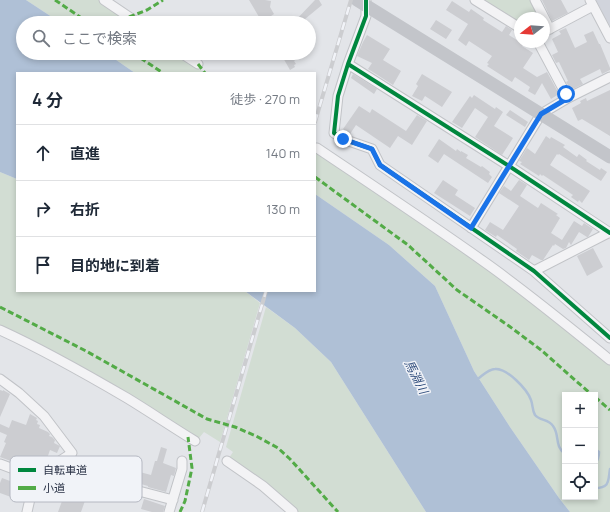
<!DOCTYPE html>
<html lang="ja">
<meta charset="utf-8">
<style>
body{margin:0;font-family:Manrope,"Noto Sans JP",sans-serif;background:#f6f6f7;color:#1f2937}
.controls{position:absolute;right:12px;bottom:12px;display:grid;overflow:hidden;border-radius:0px;box-shadow:0 2px 6px #0003}
.controls button{width:36px;height:36px;display:grid;place-items:center;padding:0;border:0;border-bottom:1px solid #e0e1e3;background:#fff;color:#1f2937;font:20px sans-serif}
.compass{position:absolute;left:514px;top:12px;width:36px;height:36px;border-radius:50%;background:#fff;box-shadow:0 2px 6px #0003;rotate:253deg}
.stop{position:absolute;width:12px;height:12px;margin:-9px;border:3px solid #1a73e8;border-radius:50%;background:#fff}
.stop.end{background:#1a73e8;border-color:#fff;box-shadow:0 1px 4px #0008}
.list{margin:0;padding:0;list-style:none}
h2{display:flex;justify-content:space-between;align-items:center;height:52px;margin:0;padding:0 16px;font-size:17px}
h2 small{font-size:13px;font-weight:400;color:#747a83}
.list li{display:grid;grid-template-columns:26px 1fr auto;gap:12px;align-items:center;box-sizing:border-box;height:56px;padding:0 16px;border-top:1px solid #e0e1e3}
.list b{display:block;font-size:15px;white-space:nowrap}
.list em{font-size:13px;font-style:normal;color:#747a83}
.icon{flex:none;width:22px;height:22px;fill:none;stroke:currentColor;stroke-width:2;stroke-linecap:round;stroke-linejoin:round}
.map{position:relative;flex:none;width:610px;height:512px;overflow:hidden}
.search{position:absolute;background:#fff;box-shadow:0 2px 6px #0003;left:16px;top:16px;width:300px;height:44px;display:flex;align-items:center;gap:10px;box-sizing:border-box;padding:0 14px;border-radius:22px;color:#747a83;font-size:15px}
.panel{position:absolute;background:#fff;box-shadow:0 2px 6px #0003;left:16px;top:72px;width:300px;height:220px;border-radius:0px}
.map>svg:first-child{display:block}
.built{fill:#d1d4dc}
.green{fill:#d2ddd3;fill-rule:evenodd}
.water{fill:#afc0d6}
.lines{fill:none;stroke-linecap:round;stroke-linejoin:round}
.stream{stroke:#afc0d6;stroke-width:2.5}
.building{fill:#cccdd1}
.street-casing{stroke:#c1c3c7;stroke-width:11}
.street{stroke:#f3f3f5;stroke-width:9}
.secondary{stroke:#c3c5ca;stroke-width:13}
.rail-casing{stroke:#cccdd0;stroke-width:4}
.rail{stroke:#f1f3f8;stroke-width:2.5;stroke-dasharray:8;stroke-linecap:butt}
.quiet{stroke:#53ab47;stroke-width:3;stroke-dasharray:6 3;stroke-linecap:butt}
.cycleway-casing{stroke:#f1f3f8;stroke-width:6}
.cycleway{stroke:#00873e;stroke-width:4}
.route{stroke:#1a73e8;stroke-width:5}
.labels{text-anchor:middle;stroke-width:3;stroke-linejoin:round;paint-order:stroke}
.water-label{font-size:12px;font-style:italic;fill:#2e4c7c;stroke:#f1f3f8}
.key{fill:#f1f3f8;stroke:#b5b8c2;stroke-width:1}
.key-label{font-size:11px;fill:#283044}
</style>
<div class="map">
<svg width="610" height="512" viewBox="0 0 610 512">
<rect width="100%" height="100%" fill="#e3e5e9"/>
<!-- built -->
<path class="built" d="M596,0H610V27Z"/>
<!-- green -->
<path class="green" d="M26,0H99L133,23H61Z
M481,0H530L540,18H520V24Z
M106,53H176L197,68L206,73H135Z
M315,151L477,261L551,317L610,365V512H570L559,498L510,427L474,371L435,286L389,245L315,194ZM565,395H595V497H565Z
M0,172L17,179V291H245L260,303L220,442L204,432L199,438L130,395L0,326Z
M266,307L295,328L331,362L426,512H298L265,484L229,458L233,452L226,447Z"/>
<!-- water -->
<path class="water" d="M0,0H26L61,23H23V53H106L135,73H17V179L0,172Z
M315,194L389,245L435,286L474,371L510,427L559,498L570,512H426L331,362L295,328L245,291H315Z"/>
<g class="lines">
<!-- stream -->
<path class="stream" d="M479,378C483,375 489,369 495,369C507,368 527,389 531,400C533,405 532,410 535,415C540,421 549,419 553,426C560,435 554,446 565,454
M595,449L599,452C599,457 598,460 595,464
M595,488C610,488 608,481 610,469"/>
</g>
<!-- building -->
<path class="building" d="M249,0H265L271,1L270,7L274,14L262,22Z
M315,0H319L322,5L305,19L309,23H293Z
M542,0H561L568,13L552,21Z
M452,1L469,12L471,9L484,18L483,20L502,32L506,26L512,30L509,35L523,44L522,46L533,53L523,68L537,77L547,72L559,94L551,99L542,83L535,95L528,91L530,87L515,77L512,82L487,66L489,64L487,63L492,56L469,41L466,46L458,40L468,24L446,10Z
M436,20L452,30L446,39L430,29Z
M566,28L575,48L587,42L584,35L593,31L599,44H600L610,68V70L602,74L600,69L580,79L583,84L571,90L566,82L568,81L559,62L556,63L552,55L558,52L552,39L561,34L559,31Z
M367,35L390,49L383,60L401,71L393,85L368,69L372,63L357,56L363,42Z
M286,53H305L294,61L296,64L294,65L295,67L290,70L282,56Z
M353,74L377,89L374,94L351,78Z
M422,74L452,92L442,107L425,96L422,101L412,96L418,86L416,84Z
M610,90V136L582,119L578,121L572,108L581,103L580,101L586,98L587,101Z
M474,95L495,109L496,107L503,112L494,126L513,138L502,155L475,137L488,117L475,108L462,128L452,122L470,96L472,98Z
M359,106L370,113L372,109L406,131L417,115L427,121L412,145L398,136L390,148L356,125L350,134L343,129Z
M510,110L528,122L525,127L506,115Z
M546,136L550,139L551,137L565,145L563,147L577,157L579,154L587,160L586,161L600,170L601,168L607,172L601,181L559,154L558,155L557,154L550,165L590,191L582,203L579,200L578,202L571,197L573,195L543,175L542,176L540,174L539,176L520,164L522,162L519,161L527,148L535,154Z
M439,139L456,151L457,149L461,152V151L468,155L466,158L481,167L482,166L490,172L489,174L492,177L488,183L444,154L438,163L428,156Z
M443,180L458,190L455,195L475,208L470,216L434,193Z
M519,180L527,185L520,196L538,208L541,203L558,214L556,215L560,218L551,233L562,240L574,221L582,226L584,223L593,229L588,237H587L579,232L571,245L569,242L566,248L563,249L555,244L554,246L553,245L543,260H541L532,255L529,260L516,251L517,249L497,235L496,237L485,230L490,222L503,230L519,206L499,193L504,186L511,191Z
M593,248L603,267L587,276L577,256Z
M0,390L3,391V390L10,394L0,417Z
M30,414L37,418L36,420L38,421L37,424L40,425L39,428L48,432L50,434L49,436L52,437L55,440L54,443L60,446L57,453L50,450L45,464L41,466L40,465L39,467L35,470L0,457L6,443L4,442L7,435L0,432V424L9,428L12,420L26,425Z
M161,447L167,449L163,463L176,468L174,476L171,475L166,492L148,487V486L141,484V483L129,479L128,481L119,479L121,470L135,474L136,471L151,475L155,461H157Z
M72,474L92,481L81,512H58Z
M12,475L24,479L20,492L25,494L22,501L0,493V483L2,478L10,481Z
M144,499L165,506L163,512H152L141,509Z"/>
<g class="lines">
<!-- street casing -->
<g class="street-casing">
<path id="street" d="M104,0L138,23
M475,0L520,28
M535,0L550,29
M590,0L610,38
M366,1V16L348,64L338,96L334,133L343,139L372,149L380,165L534,271L610,338
M544,32L593,6
M538,42L568,98
M181,53L198,64
M348,64L509,166L610,233
M317,148C372,185 428,222 483,261C527,292 568,326 610,360
M471,228L541,114L568,98L610,77
M534,271L610,232
M0,330C44,350 86,374 127,398C150,412 172,427 195,441
M0,379L19,393L44,416L72,453L35,477
M227,461L263,486L293,512
M0,464L35,477L27,512
M135,490L173,500
M169,512L182,469V461"/>
</g>
<!-- street -->
<use href="#street" class="street"/>
<!-- secondary -->
<path class="secondary" d="M357,0L610,157"/>
<!-- rail casing -->
<g class="rail-casing">
<path id="rail" d="M315,122L351,0
M202,512L266,291"/>
</g>
<!-- rail -->
<use href="#rail" class="rail"/>
<!-- quiet -->
<path class="quiet" d="M55,0L89,23
M129,17L147,10L163,0
M133,53L163,73
M198,64L205,73
M315,177L408,245L457,290L509,326L541,350L592,395
M0,307L86,351L207,419L235,427L256,436L278,448L290,459L338,512
M595,397L610,410
M180,512L185,501L192,468L188,437"/>
<!-- cycleway casing -->
<g class="cycleway-casing">
<path id="cycleway" d="M366,0V16L348,64L338,96L334,133L343,139L372,149L380,165L534,271L610,338
M348,64L509,166L610,233"/>
</g>
<!-- cycleway -->
<use href="#cycleway" class="cycleway"/>
</g>
<g class="lines">
<!-- route -->
<path class="route" d="M343,139L372,149L380,165L471,228L541,114L568,98L566,94"/>
</g>
<g class="labels">
<!-- water labels -->
<g class="water-label">
<text transform="translate(416 377) rotate(63)" y="4">馬淵川</text>
</g>
</g>
<!-- legend -->
<rect x="10" y="456" width="132" height="46" rx="6" class="key"/>
<rect x="18" y="468" width="18" height="4" fill="#00873e"/>
<rect x="18" y="486" width="18" height="4" fill="#53ab47"/>
<g class="key-label">
<text x="43" y="474">自転車道</text>
<text x="43" y="492">小道</text>
</g>
</svg>
<div class="controls">
<button>+</button>
<button>−</button>
<button><svg class="icon" aria-label="locate" viewBox="0 0 24 24"><circle cx="12" cy="12" r="6"/><path d="M12 2v4M12 18v4M2 12h4M18 12h4"/></svg></button>
</div>
<svg class="compass" viewBox="-18 -18 36 36"><path d="M0-13l5 13h-10z" fill="#e53935"/><path d="M0 13l5-13h-10z" fill="#747a83"/></svg>
<div class="stop" style="left:566px;top:94px"></div>
<div class="stop end" style="left:343px;top:139px"></div>
<div class="search"><svg class="icon" aria-label="search" viewBox="0 0 24 24"><circle cx="10" cy="10" r="6"/><path d="M15 15l6 6"/></svg>ここで検索</div>
<section class="panel">
<h2>4 分<small>徒歩 · 270 m</small></h2>
<ul class="list">
<li><svg class="icon" aria-label="ahead" viewBox="0 0 24 24"><path d="M12 20V5M6 11l6-6 6 6"/></svg><div><b>直進</b></div><em>140 m</em></li>
<li><svg class="icon" aria-label="right" viewBox="0 0 24 24"><path d="M7 20v-9h11M14 6l5 5-5 5"/></svg><div><b>右折</b></div><em>130 m</em></li>
<li><svg class="icon" aria-label="arrive" viewBox="0 0 24 24"><path d="M6 21V4h12l-3 4 3 4H6"/></svg><div><b>目的地に到着</b></div></li>
</ul>
</section>
</div>
